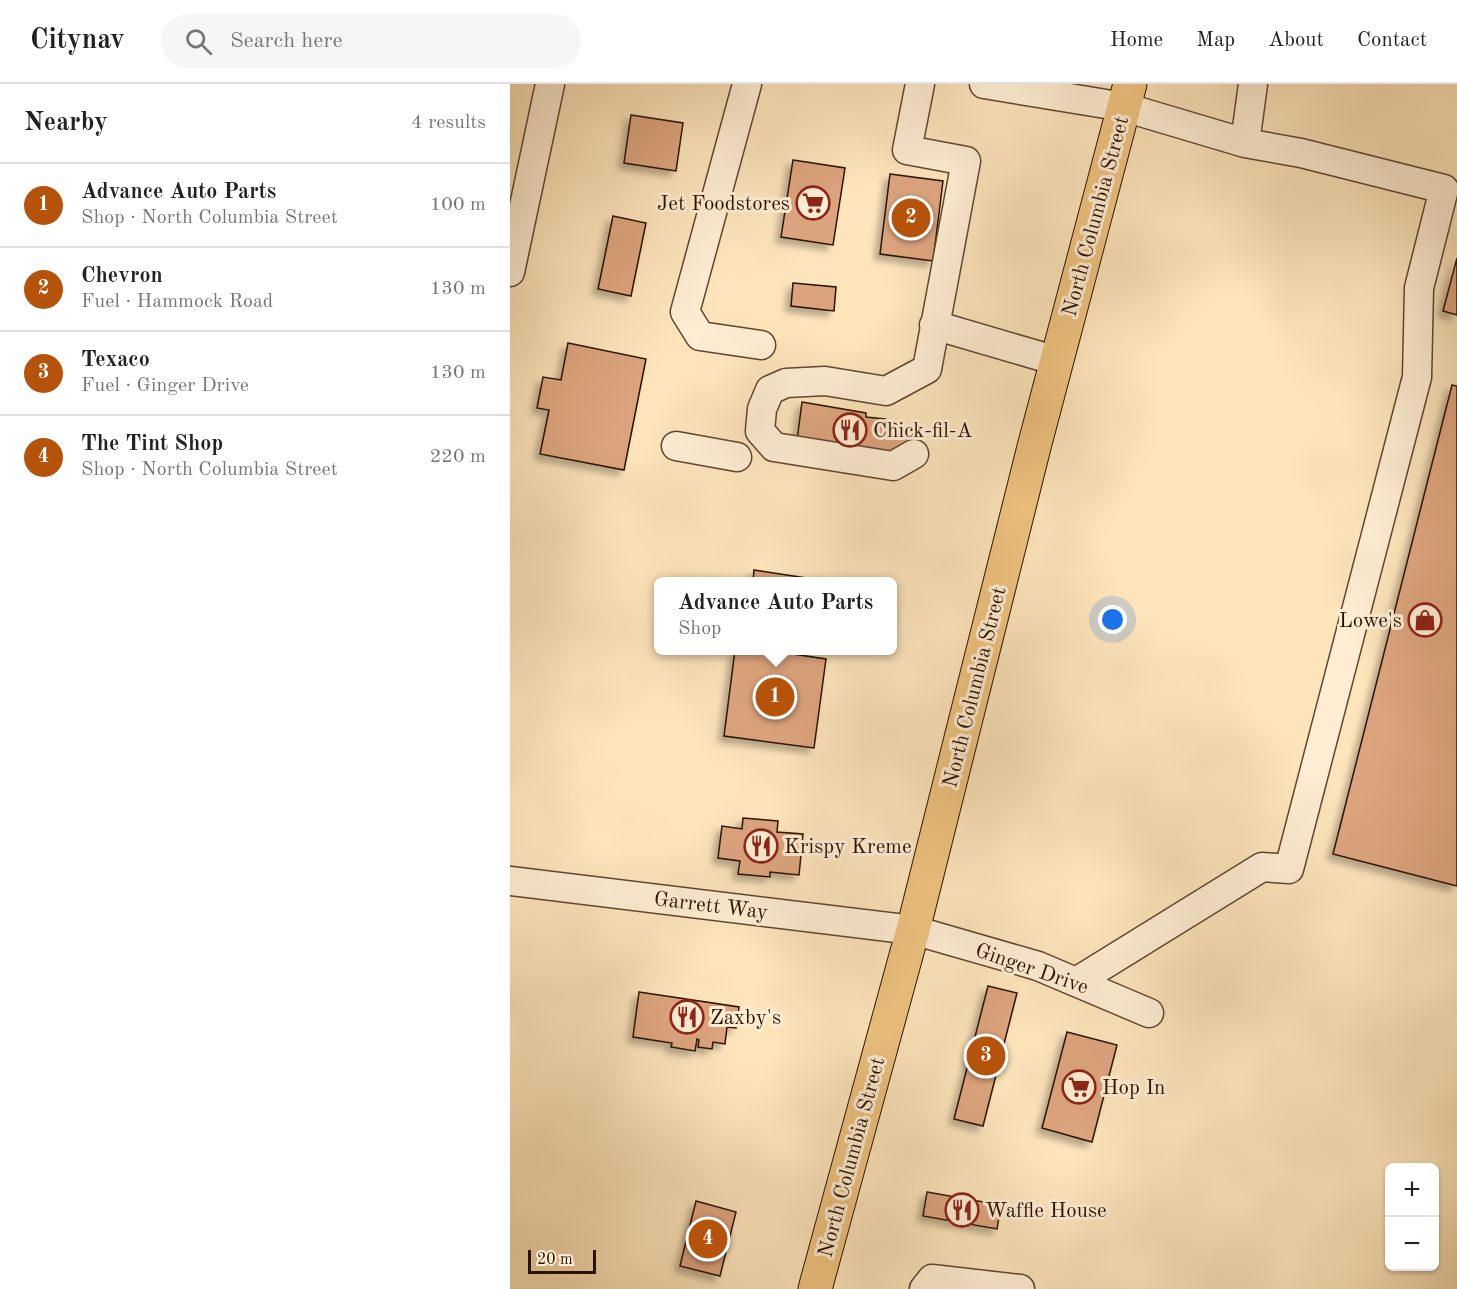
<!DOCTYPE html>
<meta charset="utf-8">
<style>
body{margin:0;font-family:"Old Standard TT",serif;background:#f6f6f6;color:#222}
.controls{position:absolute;right:18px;bottom:18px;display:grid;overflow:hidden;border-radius:9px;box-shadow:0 2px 4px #0004}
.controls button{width:54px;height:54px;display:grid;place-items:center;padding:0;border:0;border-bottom:2px solid #e0e0e0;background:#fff;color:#222;font:30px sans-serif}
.scale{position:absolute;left:18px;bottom:15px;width:68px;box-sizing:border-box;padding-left:6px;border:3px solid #291200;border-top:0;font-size:16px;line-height:21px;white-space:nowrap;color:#291200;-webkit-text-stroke:4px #feedd3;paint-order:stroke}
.you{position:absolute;left:603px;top:536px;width:21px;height:21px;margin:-15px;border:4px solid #fff;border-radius:50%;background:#1a73e8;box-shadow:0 0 0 9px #1a73e833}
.badge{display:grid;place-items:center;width:39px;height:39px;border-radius:50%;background:#b45309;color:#fff;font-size:20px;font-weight:700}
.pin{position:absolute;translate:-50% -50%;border:3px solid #fff;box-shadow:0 2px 6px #0006}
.popup{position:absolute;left:144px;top:493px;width:243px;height:78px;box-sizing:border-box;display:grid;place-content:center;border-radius:9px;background:#fff;filter:drop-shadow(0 2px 4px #0005);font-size:20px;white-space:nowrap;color:#767676}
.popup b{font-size:22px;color:#222}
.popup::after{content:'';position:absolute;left:50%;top:100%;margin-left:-12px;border:12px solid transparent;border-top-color:#fff}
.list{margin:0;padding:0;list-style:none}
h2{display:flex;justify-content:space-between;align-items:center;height:78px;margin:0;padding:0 24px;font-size:26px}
h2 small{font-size:20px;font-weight:400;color:#767676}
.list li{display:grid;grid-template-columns:39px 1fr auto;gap:18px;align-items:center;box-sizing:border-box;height:84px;padding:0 24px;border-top:2px solid #e0e0e0}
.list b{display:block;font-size:22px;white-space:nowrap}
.list p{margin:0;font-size:20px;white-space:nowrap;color:#767676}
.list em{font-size:20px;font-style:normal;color:#767676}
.icon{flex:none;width:33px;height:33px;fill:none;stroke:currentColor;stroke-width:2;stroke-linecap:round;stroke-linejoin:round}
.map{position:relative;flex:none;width:947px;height:1205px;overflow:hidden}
header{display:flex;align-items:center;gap:36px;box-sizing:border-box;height:84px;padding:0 30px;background:#fff;border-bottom:2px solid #e0e0e0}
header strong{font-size:28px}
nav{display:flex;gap:33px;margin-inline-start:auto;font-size:21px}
.search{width:420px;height:54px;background:#f6f6f6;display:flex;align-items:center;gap:15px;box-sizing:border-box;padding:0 21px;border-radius:33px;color:#767676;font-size:22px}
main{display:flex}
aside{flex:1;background:#fff}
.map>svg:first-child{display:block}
.building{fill:#dca47e;stroke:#291200;stroke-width:1.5;filter:url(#shadow)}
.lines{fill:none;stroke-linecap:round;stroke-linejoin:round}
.minor-casing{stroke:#5e462f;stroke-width:31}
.major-casing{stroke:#291200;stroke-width:35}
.minor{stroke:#feedd3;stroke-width:28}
.major{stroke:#eec27e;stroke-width:33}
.labels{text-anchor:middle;stroke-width:6;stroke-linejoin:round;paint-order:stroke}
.poi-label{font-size:21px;fill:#291200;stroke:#feedd3;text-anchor:start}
.street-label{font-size:21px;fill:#291200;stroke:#feedd3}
</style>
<header>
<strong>Citynav</strong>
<div class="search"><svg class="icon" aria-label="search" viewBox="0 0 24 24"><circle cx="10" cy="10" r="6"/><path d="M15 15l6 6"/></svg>Search here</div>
<nav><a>Home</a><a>Map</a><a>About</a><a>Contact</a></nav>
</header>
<main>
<aside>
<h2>Nearby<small>4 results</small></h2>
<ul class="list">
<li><span class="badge">1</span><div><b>Advance Auto Parts</b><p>Shop · North Columbia Street</p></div><em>100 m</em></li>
<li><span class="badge">2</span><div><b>Chevron</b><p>Fuel · Hammock Road</p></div><em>130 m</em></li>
<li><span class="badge">3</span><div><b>Texaco</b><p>Fuel · Ginger Drive</p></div><em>130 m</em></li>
<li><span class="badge">4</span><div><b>The Tint Shop</b><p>Shop · North Columbia Street</p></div><em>220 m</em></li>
</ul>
</aside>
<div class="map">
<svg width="947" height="1205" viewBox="0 0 947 1205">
<defs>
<filter id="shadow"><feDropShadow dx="-5.5" dy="5.5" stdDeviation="3" flood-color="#0004"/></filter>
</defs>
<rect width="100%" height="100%" fill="#fde4bb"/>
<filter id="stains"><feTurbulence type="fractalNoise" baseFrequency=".00333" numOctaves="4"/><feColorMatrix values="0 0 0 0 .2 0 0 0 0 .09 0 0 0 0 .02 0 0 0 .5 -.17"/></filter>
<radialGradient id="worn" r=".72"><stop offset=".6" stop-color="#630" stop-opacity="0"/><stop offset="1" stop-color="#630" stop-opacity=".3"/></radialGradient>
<!-- building -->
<path class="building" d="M121,31L173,39L166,87L114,79Z
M283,76L335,84L323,161L271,153Z
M380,90L433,97L423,177L370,170Z
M103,132L136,139L121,212L88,205Z
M947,174V231L933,227Z
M283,199L326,203L324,227L281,222Z
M58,259L136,275L114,386L30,370L39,326L27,324L33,293L51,296Z
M942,301L947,302V802L823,770Z
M292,318L356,329V333L375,335L388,341L397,350L400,358L370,375L286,364Z
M244,486L323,498H243Z
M225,566H256L316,575L304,664L214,652Z
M233,734L268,737L267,748L293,750L289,791L260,788V793L228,790L230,777L208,774L212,742L232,745Z
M478,902L507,909L473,1042L444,1035Z
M129,908L229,923L226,944L217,943L215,960L203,958L202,965L188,963L189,956L187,955L185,967L161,963L162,959L123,953Z
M557,948L607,961L582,1058L532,1044Z
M417,1108L491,1121L487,1145L413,1132Z
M186,1117L226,1128L210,1192L170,1182Z"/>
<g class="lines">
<!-- minor casing -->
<g class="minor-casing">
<path id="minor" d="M237,0L175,228L190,252L251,261
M474,0L614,23L735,59L791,69L934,105L909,204L907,293L779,785L752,783L566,898
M735,59L743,0
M0,188L40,0
M424,241L547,277
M166,362L227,373
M404,370L383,382L264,363L250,347L252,325L260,306L276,299L315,297L376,307L417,285L456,77L397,66L410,0
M0,797L403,846L528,882L639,929
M414,1205L422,1195L510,1205"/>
</g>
<!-- major casing -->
<g class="major-casing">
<path id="major" d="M305,1205L403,846L524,363L620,0"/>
</g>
<!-- minor -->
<use href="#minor" class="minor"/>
<!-- major -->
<use href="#major" class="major"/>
</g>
<!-- icons -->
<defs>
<g id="supermarket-ring" transform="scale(1.725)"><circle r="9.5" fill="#feedd3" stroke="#8f2418" stroke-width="1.5"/><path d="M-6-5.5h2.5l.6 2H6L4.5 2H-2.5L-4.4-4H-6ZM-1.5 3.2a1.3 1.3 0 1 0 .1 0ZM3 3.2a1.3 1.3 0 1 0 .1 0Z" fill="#8f2418"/></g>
<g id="restaurant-ring" transform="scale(1.725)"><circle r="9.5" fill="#feedd3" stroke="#8f2418" stroke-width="1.5"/><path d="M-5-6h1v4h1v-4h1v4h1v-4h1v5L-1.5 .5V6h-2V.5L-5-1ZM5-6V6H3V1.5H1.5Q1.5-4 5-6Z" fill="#8f2418"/></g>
<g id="shop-ring" transform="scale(1.725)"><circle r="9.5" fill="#feedd3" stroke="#8f2418" stroke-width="1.5"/><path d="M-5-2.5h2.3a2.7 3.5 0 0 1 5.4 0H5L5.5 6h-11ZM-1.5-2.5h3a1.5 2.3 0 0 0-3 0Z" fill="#8f2418"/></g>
</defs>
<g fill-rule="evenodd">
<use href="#supermarket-ring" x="303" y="119"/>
<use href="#restaurant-ring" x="340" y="346"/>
<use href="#shop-ring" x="915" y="536"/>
<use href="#restaurant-ring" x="251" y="762"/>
<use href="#restaurant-ring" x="177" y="933"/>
<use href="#supermarket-ring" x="569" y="1003"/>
<use href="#restaurant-ring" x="452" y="1126"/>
</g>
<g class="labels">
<!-- poi labels -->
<g class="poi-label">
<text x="280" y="126" text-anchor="end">Jet Foodstores</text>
<text x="363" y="353">Chick-fil-A</text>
<text x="892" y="543" text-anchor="end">Lowe's</text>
<text x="274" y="769">Krispy Kreme</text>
<text x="200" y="940">Zaxby's</text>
<text x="592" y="1010">Hop In</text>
<text x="475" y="1133">Waffle House</text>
</g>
<!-- street labels -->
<g class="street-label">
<text transform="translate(585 132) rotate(-75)" y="7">North Columbia Street</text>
<text transform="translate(464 603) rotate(-76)" y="7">North Columbia Street</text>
<text transform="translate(201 821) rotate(7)" y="7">Garrett Way</text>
<text transform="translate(522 884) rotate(19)" y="7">Ginger Drive</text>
<text transform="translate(341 1073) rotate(-75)" y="7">North Columbia Street</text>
</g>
</g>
<rect width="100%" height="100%" filter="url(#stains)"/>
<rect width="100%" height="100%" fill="url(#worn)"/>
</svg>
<div class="controls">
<button>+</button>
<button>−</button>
</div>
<div class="scale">20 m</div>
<div class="you"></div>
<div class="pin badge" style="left:265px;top:613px">1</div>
<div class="popup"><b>Advance Auto Parts</b>Shop</div>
<div class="pin badge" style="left:401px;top:134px">2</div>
<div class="pin badge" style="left:476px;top:972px">3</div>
<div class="pin badge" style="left:198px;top:1155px">4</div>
</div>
</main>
